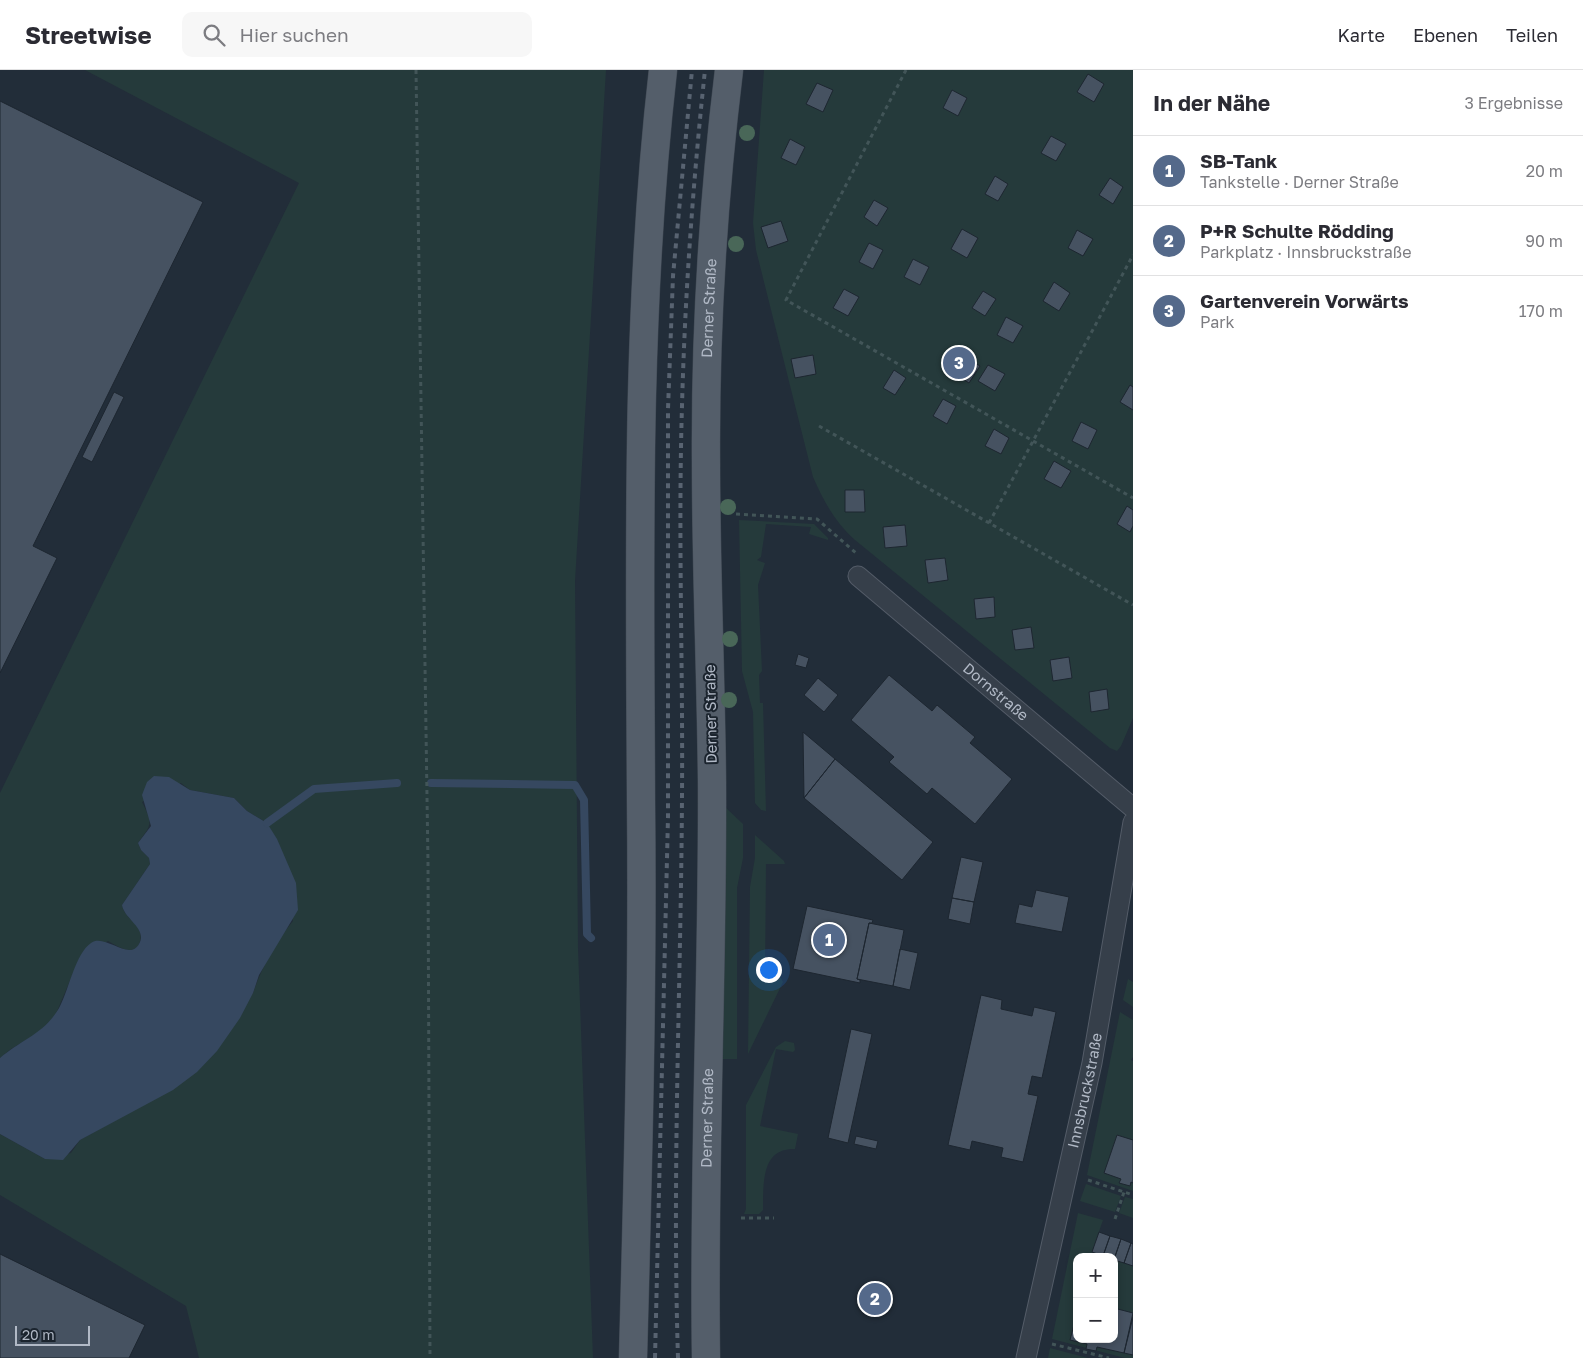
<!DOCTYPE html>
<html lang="de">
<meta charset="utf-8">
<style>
body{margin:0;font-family:"Golos Text",sans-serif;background:#f7f7f7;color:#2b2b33}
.controls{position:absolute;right:15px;bottom:15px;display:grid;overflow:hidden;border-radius:10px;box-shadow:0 2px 8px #0003}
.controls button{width:45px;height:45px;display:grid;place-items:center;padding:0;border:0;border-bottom:1px solid #e1e1e2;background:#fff;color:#2b2b33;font:25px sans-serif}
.scale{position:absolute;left:15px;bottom:12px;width:75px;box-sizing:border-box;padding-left:5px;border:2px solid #b1b9c6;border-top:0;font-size:14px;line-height:18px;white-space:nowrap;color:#b1b9c6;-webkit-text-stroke:4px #1b242e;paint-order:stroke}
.you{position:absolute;left:768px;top:899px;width:18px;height:18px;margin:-12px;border:4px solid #fff;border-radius:50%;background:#1a73e8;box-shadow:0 0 0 8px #1a73e833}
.badge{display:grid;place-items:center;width:32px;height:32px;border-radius:50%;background:#54698a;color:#fff;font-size:16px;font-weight:700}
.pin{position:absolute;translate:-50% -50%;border:2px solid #fff;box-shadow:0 1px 5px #0006}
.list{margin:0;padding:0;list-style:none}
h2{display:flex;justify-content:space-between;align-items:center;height:65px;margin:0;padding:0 20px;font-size:21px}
h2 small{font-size:16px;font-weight:400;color:#7c7c81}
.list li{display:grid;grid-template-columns:32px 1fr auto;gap:15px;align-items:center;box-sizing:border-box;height:70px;padding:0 20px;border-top:1px solid #e1e1e2}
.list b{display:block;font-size:19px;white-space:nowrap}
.list p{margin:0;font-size:16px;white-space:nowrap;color:#7c7c81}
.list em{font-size:16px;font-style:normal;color:#7c7c81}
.icon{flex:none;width:28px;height:28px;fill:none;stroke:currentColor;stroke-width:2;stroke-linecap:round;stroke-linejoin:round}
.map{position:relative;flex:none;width:1133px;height:1288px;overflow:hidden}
header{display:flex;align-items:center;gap:30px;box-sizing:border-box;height:70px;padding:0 25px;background:#fff;border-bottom:1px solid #e1e1e2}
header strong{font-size:24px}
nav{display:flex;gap:28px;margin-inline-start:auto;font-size:18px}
.search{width:350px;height:45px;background:#f7f7f7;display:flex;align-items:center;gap:12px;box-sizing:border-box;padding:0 18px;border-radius:10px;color:#7c7c81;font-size:19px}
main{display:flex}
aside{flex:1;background:#fff}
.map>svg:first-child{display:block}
.green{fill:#253a3b}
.water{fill:#364860}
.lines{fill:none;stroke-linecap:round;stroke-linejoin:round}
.stream{stroke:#364860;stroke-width:8}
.building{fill:#465261;stroke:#1d2630}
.street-casing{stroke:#545c68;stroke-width:21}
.primary-casing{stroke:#3f4853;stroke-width:29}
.path{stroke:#425558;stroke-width:3;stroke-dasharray:4 4;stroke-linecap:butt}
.street{stroke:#363f4a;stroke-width:19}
.primary{stroke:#545e6a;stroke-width:28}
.rail{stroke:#586371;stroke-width:4;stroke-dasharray:5 5;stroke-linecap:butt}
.tree{fill:#496758}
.labels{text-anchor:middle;stroke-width:4;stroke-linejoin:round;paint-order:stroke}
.street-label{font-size:15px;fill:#b1b9c6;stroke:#1b242e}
</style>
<header>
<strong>Streetwise</strong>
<div class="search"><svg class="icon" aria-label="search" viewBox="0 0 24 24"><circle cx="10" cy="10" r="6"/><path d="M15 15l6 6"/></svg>Hier suchen</div>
<nav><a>Karte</a><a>Ebenen</a><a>Teilen</a></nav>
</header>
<main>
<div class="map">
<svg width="1133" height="1288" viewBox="0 0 1133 1288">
<rect width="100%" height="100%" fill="#222d39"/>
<!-- green -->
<path class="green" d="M85,0H606L575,511L578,878L593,1288H199L186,1236L0,1125V1064L45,1089L71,1083L80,1070L112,1052L253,923C262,897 275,873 293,851L267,753L247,741L234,728L190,720L181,713L142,732C153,754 152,754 138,773L141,780L149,788L150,794L122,835C124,847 136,851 140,862C141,866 141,870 139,874C133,887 117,876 108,871L80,887L55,946L41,961L11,979L0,988V723L299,113Z
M764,0H1133V648L1121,676L1117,681L1110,678L855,470C835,452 824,432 813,407L756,180L753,153Z
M739,450L814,454L828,468V470L809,464L811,457L766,454L761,487L757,490L765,493L758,515L762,601L759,605L760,633H763L766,741L761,740L755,733L753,642L742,601Z
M725,737L743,754V788L737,818V989H723Z
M755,765L784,791L785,794H766L765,907L781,908L783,912L748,984L750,817L755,788Z
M1128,909L1133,912V937L1123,930Z
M1120,942L1133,950V987L1131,990L1133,991V1121L1087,1105Z
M785,971L794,973L795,980L793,982L776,979L760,1056L798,1064L795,1079C760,1078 764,1115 763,1140L759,1144H744L746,1139V1035L776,977Z
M1086,1114L1121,1126L1115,1142L1080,1131Z
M1125,1127L1133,1129V1148L1119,1143Z
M1078,1143L1103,1150L1092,1182L1105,1187H1077V1269H1114V1190L1133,1196V1288H1125L1052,1269Z
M1050,1278L1088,1288H1048Z"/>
<!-- water -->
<path class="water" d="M154,706L169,707L190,720L234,728L247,741L267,753L277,769L296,813L298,840L259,905L253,923L240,948L217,981L197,1002L173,1020L80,1070L63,1090L45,1089L0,1064V988C22,969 48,962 61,934C69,918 76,883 91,873C105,863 129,892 139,874C148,859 124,849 122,835L150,794L149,788L141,780L138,773L151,756L142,725L147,712Z"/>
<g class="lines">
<!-- stream -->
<path class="stream" d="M431,713L575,715L584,730L587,864L591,868
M267,753L314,719L397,713"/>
</g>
<!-- building -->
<path class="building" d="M1088,4L1104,14L1094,32L1077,22Z
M817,13L833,20L823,42L806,34Z
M952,20L967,28L958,46L943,38Z
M0,31L203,132L33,476L57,488L0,603Z
M1051,66L1066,74L1056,91L1041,83Z
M790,69L805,77L796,95L781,88Z
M995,106L1008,114L998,131L985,124Z
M1110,108L1123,117L1113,134L1099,125Z
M874,130L888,138L877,156L864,147Z
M781,151L788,171L768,178L761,157Z
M962,159L978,168L967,188L951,179Z
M1077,160L1093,169L1083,186L1068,178Z
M869,173L883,180L873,199L859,192Z
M913,189L929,197L920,215L904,207Z
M1054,212L1070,223L1059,241L1043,231Z
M844,219L859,227L848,246L833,238Z
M983,221L996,229L985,246L972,238Z
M1006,247L1023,256L1013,273L997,265Z
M813,285L816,304L795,308L791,289Z
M966,287L980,296L969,313L955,304Z
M988,295L1005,304L995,321L978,311Z
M894,300L906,308L895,325L883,318Z
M1130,315L1133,317V340L1120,332Z
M114,322L124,327L92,392L82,387Z
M943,329L956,336L947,354L933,346Z
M1081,352L1097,360L1088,379L1072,371Z
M994,359L1009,368L1001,384L985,376Z
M1054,391L1071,401L1061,418L1044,409Z
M845,420H864L865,442H845Z
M1127,436L1133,440V456L1130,462L1117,454Z
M905,455L907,476L885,478L883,457Z
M945,488L948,510L928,513L925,490Z
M994,527L995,547L976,549L974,529Z
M1031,557L1034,578L1015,580L1012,560Z
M798,584L809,588L806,598L795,595Z
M1069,587L1072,608L1053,611L1050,590Z
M889,605L932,641L937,635L975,667L970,673L1012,709L975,754L932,718L927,724L889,692L894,687L851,650Z
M818,608L838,625L824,642L804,625Z
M1107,619L1109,639L1091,642L1089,622Z
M803,662L835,689L804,728Z
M835,689L933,772L902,810L804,728Z
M961,787L983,792L974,832L952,828Z
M1036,820L1069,827L1062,862L1015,853L1019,834L1032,837Z
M952,828L974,832L970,854L948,849Z
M807,836L873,850L872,853H869L857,909L860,910V913L793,899Z
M869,853L904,860L893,916L857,909Z
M900,879L918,883L910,920L893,916Z
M981,925L1002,930L1001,939L1032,946L1034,937L1056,942L1042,1008L1032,1006L1028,1024L1038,1026L1023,1092L1001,1087L1003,1078L972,1071L970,1080L948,1075Z
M851,959L872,964L848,1073L828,1068Z
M1117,1065L1133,1070V1113L1131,1112L1130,1116L1119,1113L1121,1109L1104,1103Z
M856,1066L878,1071L876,1079L854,1074Z
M1099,1162L1110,1166L1103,1186L1092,1182Z
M1110,1166L1121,1169L1114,1189V1187L1103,1186Z
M1121,1169L1131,1173L1124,1193L1114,1190Z
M1131,1173L1133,1174V1196L1124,1193Z
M0,1184L145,1255L129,1288H0Z
M1114,1238L1133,1243L1124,1283L1097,1277L1096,1281L1086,1279L1087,1274L1070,1270L1077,1243V1269H1114Z
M1133,1247V1285L1124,1283Z"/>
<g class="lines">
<!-- street casing -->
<g class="street-casing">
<g id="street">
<path id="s1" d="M858,506L1133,738"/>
<path id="s2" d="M1026,1288L1092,993L1133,752"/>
</g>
</g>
<!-- primary casing -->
<g class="primary-casing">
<g id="primary">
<path d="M633,1288C638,1102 643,917 641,731C640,486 635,244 663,0"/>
<path id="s3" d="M706,1288C703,1096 713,904 712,712C711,606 706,500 706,394C705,262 713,131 729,0"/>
</g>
</g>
<!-- path -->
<path class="path" d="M416,0L428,793L430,1288
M906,0L786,230L1133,428
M819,356L1133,535
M736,444L817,449L856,483
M989,453L1133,185
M1088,1110L1133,1125
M741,1148H774
M1115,1149L1124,1122
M1052,1274L1109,1288"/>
<!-- street -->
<use href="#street" class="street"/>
<!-- primary -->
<use href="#primary" class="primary"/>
<!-- rail -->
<path class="rail" d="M655,1288L668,747V339L673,206L692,0
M678,1288C672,1100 681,912 682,725C683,595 678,465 682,336C685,224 693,112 705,0"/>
</g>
<!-- trees -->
<g class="tree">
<circle cx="747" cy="63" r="8"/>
<circle cx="736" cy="174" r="8"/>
<circle cx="728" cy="437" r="8"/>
<circle cx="730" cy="569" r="8"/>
<circle cx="729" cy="630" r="8"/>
</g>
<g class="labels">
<!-- street labels -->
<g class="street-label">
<text dy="5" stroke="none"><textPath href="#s3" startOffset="1050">Derner Straße</textPath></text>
<text dy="5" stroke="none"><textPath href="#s1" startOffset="180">Dornstraße</textPath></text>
<text transform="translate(711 644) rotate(-91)" y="5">Derner Straße</text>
<text dy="5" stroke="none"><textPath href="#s2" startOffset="274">Innsbruckstraße</textPath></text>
<text dy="5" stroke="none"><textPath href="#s3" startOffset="240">Derner Straße</textPath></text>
</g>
</g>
</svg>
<div class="controls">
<button>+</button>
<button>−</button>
</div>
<div class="scale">20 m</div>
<div class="you"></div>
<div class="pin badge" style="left:829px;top:870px">1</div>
<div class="pin badge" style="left:875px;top:1229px">2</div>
<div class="pin badge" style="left:959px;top:293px">3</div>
</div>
<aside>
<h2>In der Nähe<small>3 Ergebnisse</small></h2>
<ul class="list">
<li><span class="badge">1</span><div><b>SB-Tank</b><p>Tankstelle · Derner Straße</p></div><em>20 m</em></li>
<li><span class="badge">2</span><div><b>P+R Schulte Rödding</b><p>Parkplatz · Innsbruckstraße</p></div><em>90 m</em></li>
<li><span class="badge">3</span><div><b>Gartenverein Vorwärts</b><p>Park</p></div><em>170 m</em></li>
</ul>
</aside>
</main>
